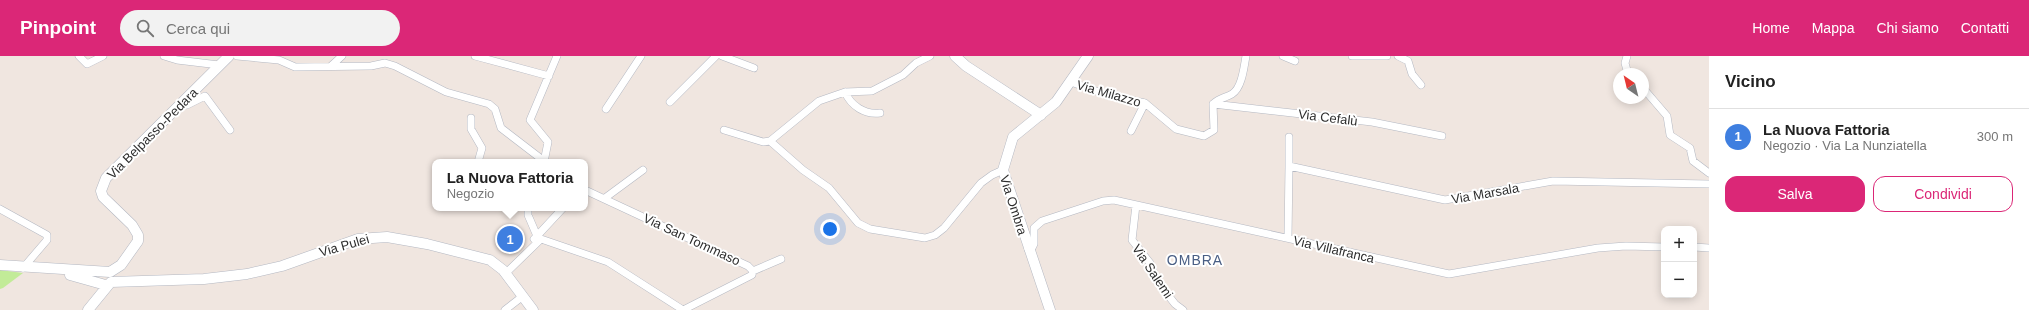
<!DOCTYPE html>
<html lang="it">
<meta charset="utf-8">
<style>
body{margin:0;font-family:Arial,sans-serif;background:#f2f2f2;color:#222}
.controls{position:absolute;right:12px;bottom:12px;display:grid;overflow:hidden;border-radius:8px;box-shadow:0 2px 10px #0003}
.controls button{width:36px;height:36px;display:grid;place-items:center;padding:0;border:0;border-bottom:1px solid #e0e0e0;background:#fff;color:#222;font:20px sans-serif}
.compass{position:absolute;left:1613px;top:12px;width:36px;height:36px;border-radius:50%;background:#fff;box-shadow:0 2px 10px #0003;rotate:325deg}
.you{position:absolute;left:830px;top:173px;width:14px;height:14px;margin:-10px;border:3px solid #fff;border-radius:50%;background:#1a73e8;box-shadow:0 0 0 6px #1a73e833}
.badge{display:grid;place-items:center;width:26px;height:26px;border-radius:50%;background:#db2777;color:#fff;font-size:13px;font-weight:700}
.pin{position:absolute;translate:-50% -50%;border:2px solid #fff;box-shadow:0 1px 4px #0006}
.popup{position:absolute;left:432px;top:103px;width:156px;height:52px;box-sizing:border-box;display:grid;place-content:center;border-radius:8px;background:#fff;filter:drop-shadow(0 1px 3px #0005);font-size:13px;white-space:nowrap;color:#767676}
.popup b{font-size:15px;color:#222}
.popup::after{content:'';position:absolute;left:50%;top:100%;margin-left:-8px;border:8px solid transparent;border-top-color:#fff}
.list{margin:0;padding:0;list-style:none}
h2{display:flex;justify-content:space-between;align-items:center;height:52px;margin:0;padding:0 16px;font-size:17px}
h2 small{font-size:13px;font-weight:400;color:#767676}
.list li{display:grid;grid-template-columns:26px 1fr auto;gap:12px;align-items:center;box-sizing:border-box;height:56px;padding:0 16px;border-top:1px solid #e0e0e0}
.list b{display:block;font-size:15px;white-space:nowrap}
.list p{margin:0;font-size:13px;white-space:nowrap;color:#767676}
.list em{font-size:13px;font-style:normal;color:#767676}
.actions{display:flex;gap:8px;padding:12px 16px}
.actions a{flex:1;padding:9px 0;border:1px solid #db2777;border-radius:12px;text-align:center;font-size:14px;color:#db2777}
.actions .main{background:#db2777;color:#fff}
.icon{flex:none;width:22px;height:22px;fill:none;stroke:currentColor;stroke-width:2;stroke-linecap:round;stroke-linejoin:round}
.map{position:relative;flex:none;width:1709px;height:254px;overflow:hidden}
header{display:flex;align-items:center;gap:24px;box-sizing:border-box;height:56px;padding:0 20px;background:#db2777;color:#fff}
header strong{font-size:19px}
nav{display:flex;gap:22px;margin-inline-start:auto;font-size:14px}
.search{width:280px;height:36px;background:#f2f2f2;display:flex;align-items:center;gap:10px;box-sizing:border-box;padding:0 14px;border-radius:22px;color:#767676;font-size:15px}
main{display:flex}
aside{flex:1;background:#fff}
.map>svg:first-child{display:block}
.green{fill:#c2eb98}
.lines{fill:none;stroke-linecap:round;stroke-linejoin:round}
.street-casing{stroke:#b4b8c2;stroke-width:8}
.secondary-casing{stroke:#b4b8c2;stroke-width:11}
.street{stroke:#fff;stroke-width:7}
.secondary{stroke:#fff;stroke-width:10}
.labels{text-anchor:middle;stroke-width:4;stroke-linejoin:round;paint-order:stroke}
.street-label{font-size:13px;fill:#2e2e2e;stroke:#fff}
.neighbourhood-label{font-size:14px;letter-spacing:1px;fill:#495e84;stroke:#fff}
</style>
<header>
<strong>Pinpoint</strong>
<div class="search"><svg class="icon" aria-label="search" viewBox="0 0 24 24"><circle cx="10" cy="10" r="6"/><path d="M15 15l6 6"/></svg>Cerca qui</div>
<nav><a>Home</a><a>Mappa</a><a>Chi siamo</a><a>Contatti</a></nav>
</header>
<main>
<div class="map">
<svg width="1709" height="254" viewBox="0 0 1709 254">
<rect width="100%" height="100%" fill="#f0e6e0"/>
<!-- green -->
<path class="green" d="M0,214L23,217L3,232L0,233Z"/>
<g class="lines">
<!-- street casing -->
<g class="street-casing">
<path id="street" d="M79,0L87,8L103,0
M164,0L177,4L219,9
M237,0L279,4L295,11L371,10L385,7L395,10L446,36L489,48L495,53L501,72L544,105
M475,0L549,20
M722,0L754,12
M1283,0L1295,5
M1352,0H1387
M1398,0L1408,5L1412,18L1421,29
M1627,0L1625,7L1628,18
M331,10L342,0
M1071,26L1107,39L1145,47L1176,73L1204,80L1214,74L1213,48C1219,42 1225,42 1232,38C1242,32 1244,11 1246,0
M1643,32L1667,60L1670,79L1690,92L1693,105L1709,117
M845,36C851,50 865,59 880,57
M670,46L716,0
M1213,48L1372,66L1442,80
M179,50L187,49L205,40L230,74
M606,53L641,0
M471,62V73L482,92L478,106
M724,74L763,86L770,85
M1131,75L1145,47
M1289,81V110
M770,85L803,114L829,132L858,167L870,173L925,182L935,179L944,172L981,127L992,119L1003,114
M770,85L819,45L845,36L872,35L903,19L916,7L930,0
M544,106L548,86L530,64L557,0
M605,142L643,114
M1136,149L1132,184L1150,207L1157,225L1175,248L1183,254
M528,152V159L537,180L534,183
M0,153L47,179V184L23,212
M1288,182L1289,110L1445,144L1553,125L1709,128
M541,183L608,206L683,254L752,219L753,215L748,210L585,134
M1694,191L1709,192
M1028,193L1032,192L1034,188V172L1042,165L1103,145L1114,144L1449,218L1598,192L1626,190L1664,191
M753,215L781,203
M506,217L541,183L537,180L563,152
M505,254L523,240"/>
</g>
<!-- secondary casing -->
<g class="secondary-casing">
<path id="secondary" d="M955,0L966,10L1041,59
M0,209L110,216L121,209L138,185V179L132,169L103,141L101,135L106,122L229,0
M70,219L102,228
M111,226L204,223L247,218L282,210L358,183L387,181L427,188L490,204L503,214L533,254
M88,254L110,227
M1050,254L1003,114L1013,81L1056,46L1088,0"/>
</g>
<!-- street -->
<use href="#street" class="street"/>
<!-- secondary -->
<use href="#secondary" class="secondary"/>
</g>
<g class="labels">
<!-- street labels -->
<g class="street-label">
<text transform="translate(1109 37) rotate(16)" y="5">Via Milazzo</text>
<text transform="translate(1328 61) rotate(7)" y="5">Via Cefalù</text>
<text transform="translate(152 77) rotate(-45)" y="5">Via Belpasso-Pedara</text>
<text transform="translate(1485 137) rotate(-10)" y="5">Via Marsala</text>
<text transform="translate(1014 149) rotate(72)" y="5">Via Ombra</text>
<text transform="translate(692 183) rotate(25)" y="5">Via San Tommaso</text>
<text transform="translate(344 189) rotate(-16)" y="5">Via Pulei</text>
<text transform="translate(1334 193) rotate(13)" y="5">Via Villafranca</text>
<text transform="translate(1153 215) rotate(56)" y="5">Via Salemi</text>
</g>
<!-- neighbourhood labels -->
<g class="neighbourhood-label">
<text x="1195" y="209">OMBRA</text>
</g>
</g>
</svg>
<div class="controls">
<button>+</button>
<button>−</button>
</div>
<svg class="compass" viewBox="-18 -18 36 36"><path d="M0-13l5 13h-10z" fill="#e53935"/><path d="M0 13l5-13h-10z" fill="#767676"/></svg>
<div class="you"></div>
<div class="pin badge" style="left:510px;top:183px;background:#3f7fe0">1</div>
<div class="popup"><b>La Nuova Fattoria</b>Negozio</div>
</div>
<aside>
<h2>Vicino<small></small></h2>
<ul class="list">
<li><span class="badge" style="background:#3f7fe0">1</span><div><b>La Nuova Fattoria</b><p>Negozio · Via La Nunziatella</p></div><em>300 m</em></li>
</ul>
<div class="actions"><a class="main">Salva</a><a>Condividi</a></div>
</aside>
</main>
